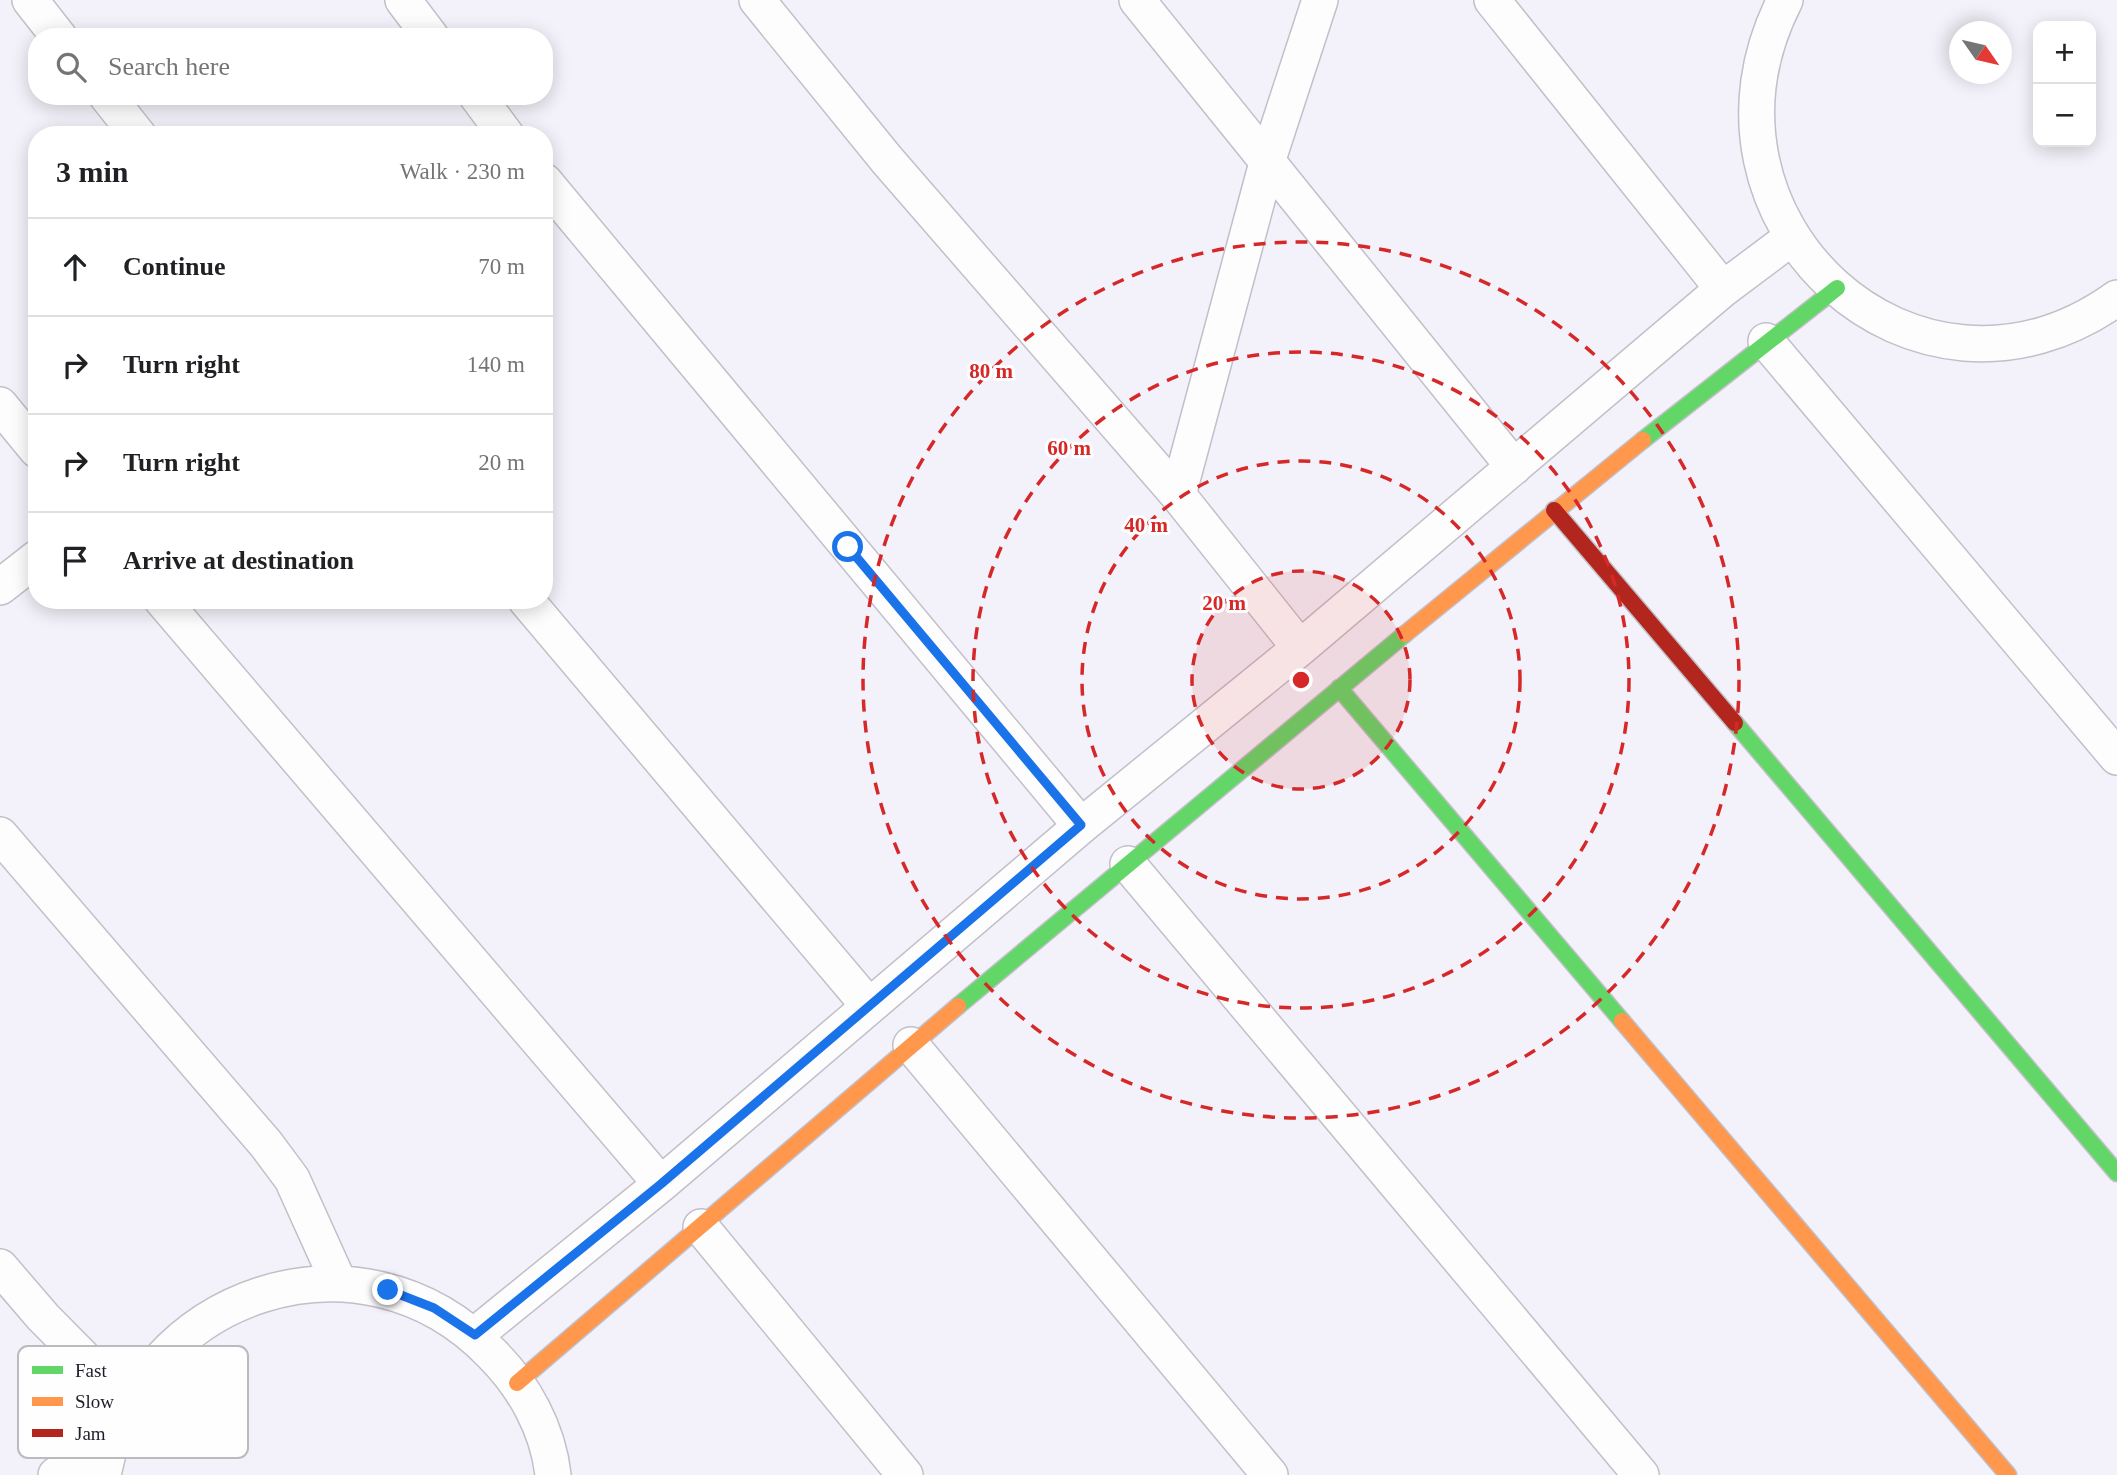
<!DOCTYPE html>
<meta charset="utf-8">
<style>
body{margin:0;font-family:"Times New Roman",serif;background:#f2f2f2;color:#202124}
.controls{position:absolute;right:21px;top:21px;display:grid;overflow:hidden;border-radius:14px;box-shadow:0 4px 18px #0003}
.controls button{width:63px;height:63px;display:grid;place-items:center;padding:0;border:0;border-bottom:2px solid #e0e0e0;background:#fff;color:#202124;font:35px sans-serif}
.compass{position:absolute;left:1949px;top:21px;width:63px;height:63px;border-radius:50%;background:#fff;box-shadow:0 4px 18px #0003;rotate:124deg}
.stop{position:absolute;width:21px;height:21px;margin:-16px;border:5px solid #1a73e8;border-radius:50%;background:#fff}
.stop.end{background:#1a73e8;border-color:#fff;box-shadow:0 2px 7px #0008}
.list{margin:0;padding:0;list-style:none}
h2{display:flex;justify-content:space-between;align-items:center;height:91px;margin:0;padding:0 28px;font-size:30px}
h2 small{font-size:23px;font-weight:400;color:#757577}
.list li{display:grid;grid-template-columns:46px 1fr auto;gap:21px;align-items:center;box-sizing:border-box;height:98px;padding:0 28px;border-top:2px solid #e0e0e0}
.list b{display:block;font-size:26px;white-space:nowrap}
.list em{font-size:23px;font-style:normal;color:#757577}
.icon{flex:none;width:38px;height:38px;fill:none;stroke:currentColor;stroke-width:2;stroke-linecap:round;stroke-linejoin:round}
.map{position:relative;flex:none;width:2117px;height:1475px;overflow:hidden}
.search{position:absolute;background:#fff;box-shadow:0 4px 18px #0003;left:28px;top:28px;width:525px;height:77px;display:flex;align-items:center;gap:18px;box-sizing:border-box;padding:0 24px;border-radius:28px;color:#757577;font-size:26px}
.panel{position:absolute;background:#fff;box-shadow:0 4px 18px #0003;left:28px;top:126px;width:525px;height:483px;border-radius:28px}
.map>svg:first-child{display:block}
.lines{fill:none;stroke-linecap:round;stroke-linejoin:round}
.street-casing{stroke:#c2bfc9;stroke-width:38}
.fast-casing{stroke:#c2bfc9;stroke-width:19}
.slow-casing{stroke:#c2bfc9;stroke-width:19}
.jam-casing{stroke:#c2bfc9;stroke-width:19}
.street{stroke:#fdfdfe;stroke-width:35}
.fast{stroke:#63d668;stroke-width:16}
.slow{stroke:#ff974d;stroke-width:16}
.jam{stroke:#b3261e;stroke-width:16}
.route{stroke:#1a73e8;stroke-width:9}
.ring{fill:none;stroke:#d62828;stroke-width:3.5;stroke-dasharray:12 9}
.key{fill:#fefefe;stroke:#bbbabe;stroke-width:2}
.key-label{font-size:19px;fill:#1f1c28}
.centre{fill:#d62828;stroke:#fefefe;stroke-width:3.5}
.ring-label{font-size:21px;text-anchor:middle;font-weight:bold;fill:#d62828;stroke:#fefefe;stroke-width:6;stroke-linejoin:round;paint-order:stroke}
</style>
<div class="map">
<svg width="2117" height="1475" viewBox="0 0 2117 1475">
<rect width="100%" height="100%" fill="#f3f2fa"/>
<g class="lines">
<!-- street casing -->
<g class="street-casing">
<path id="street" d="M30,0L59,37
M403,0L431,37
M757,0L887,160L1178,495L1300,648
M1137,0L1514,467
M1492,0L1723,289
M1785,0C1673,219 1916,442 2117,298
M107,96L138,135
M477,96L506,135
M544,181L1081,826
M1766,341L2117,757
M0,405L37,450
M1178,495L1268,159L1320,0
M0,587L37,558
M162,600L661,1184
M526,600L869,1006
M0,835L266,1144L292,1179L339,1283
M1128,864L1641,1475
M911,1045L1270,1475
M701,1227L905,1475
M0,1267L43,1317L127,1402
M475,1335L661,1184L1081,826L1300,648L1723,289L1791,238
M56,1475L108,1447
M103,1475C138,1293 360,1217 492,1354C524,1386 548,1429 553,1475"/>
</g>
<!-- fast casing -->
<g class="fast-casing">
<path id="fast" d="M1643,440L1837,288
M1339,688L1622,1021
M1735,723L2117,1173
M958,1006L1405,634"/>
</g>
<!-- slow casing -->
<g class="slow-casing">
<path id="slow" d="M1405,634L1643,440
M1622,1021L2008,1475
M517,1383L958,1006"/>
</g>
<!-- jam casing -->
<g class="jam-casing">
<path id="jam" d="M1554,510L1735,723"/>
</g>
<!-- street -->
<use href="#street" class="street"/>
<!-- fast -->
<use href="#fast" class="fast"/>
<!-- slow -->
<use href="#slow" class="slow"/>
<!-- jam -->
<use href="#jam" class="jam"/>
</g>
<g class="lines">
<!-- route -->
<path class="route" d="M388,1290L434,1308L475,1335L661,1184L1081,825L848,547"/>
</g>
<!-- distance rings -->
<circle cx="1301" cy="680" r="109" fill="#d62828" fill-opacity=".12"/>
<g class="ring">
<circle cx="1301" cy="680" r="109"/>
<circle cx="1301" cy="680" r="219"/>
<circle cx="1301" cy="680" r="328"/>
<circle cx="1301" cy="680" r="438"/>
</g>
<!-- legend -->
<rect x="18" y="1346" width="230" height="112" rx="10" class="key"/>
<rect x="32" y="1366" width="31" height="8" fill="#63d668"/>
<rect x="32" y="1397" width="31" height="9" fill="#ff974d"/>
<rect x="32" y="1429" width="31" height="8" fill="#b3261e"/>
<g class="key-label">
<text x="75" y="1377">Fast</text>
<text x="75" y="1408">Slow</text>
<text x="75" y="1440">Jam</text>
</g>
<circle cx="1301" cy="680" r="10" class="centre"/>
<g class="ring-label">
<text x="991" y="378">80 m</text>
<text x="1069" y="455">60 m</text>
<text x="1146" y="532">40 m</text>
<text x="1224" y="610">20 m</text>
</g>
</svg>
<div class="controls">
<button>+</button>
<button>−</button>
</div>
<svg class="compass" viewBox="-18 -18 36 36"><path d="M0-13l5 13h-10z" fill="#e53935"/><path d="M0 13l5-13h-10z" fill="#757577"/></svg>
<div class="stop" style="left:848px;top:547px"></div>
<div class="stop end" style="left:388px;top:1290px"></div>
<div class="search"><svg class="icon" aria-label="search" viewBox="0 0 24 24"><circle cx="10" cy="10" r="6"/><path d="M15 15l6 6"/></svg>Search here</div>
<section class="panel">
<h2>3 min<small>Walk · 230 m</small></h2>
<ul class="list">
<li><svg class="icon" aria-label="ahead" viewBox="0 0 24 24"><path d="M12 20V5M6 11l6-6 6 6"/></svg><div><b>Continue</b></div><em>70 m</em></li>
<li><svg class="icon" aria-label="right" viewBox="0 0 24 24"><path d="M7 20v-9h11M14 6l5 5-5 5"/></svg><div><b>Turn right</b></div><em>140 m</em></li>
<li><svg class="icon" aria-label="right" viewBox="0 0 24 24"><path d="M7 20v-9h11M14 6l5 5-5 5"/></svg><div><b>Turn right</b></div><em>20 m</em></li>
<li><svg class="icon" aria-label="arrive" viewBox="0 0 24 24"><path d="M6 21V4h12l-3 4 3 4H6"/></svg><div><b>Arrive at destination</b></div></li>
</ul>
</section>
</div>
